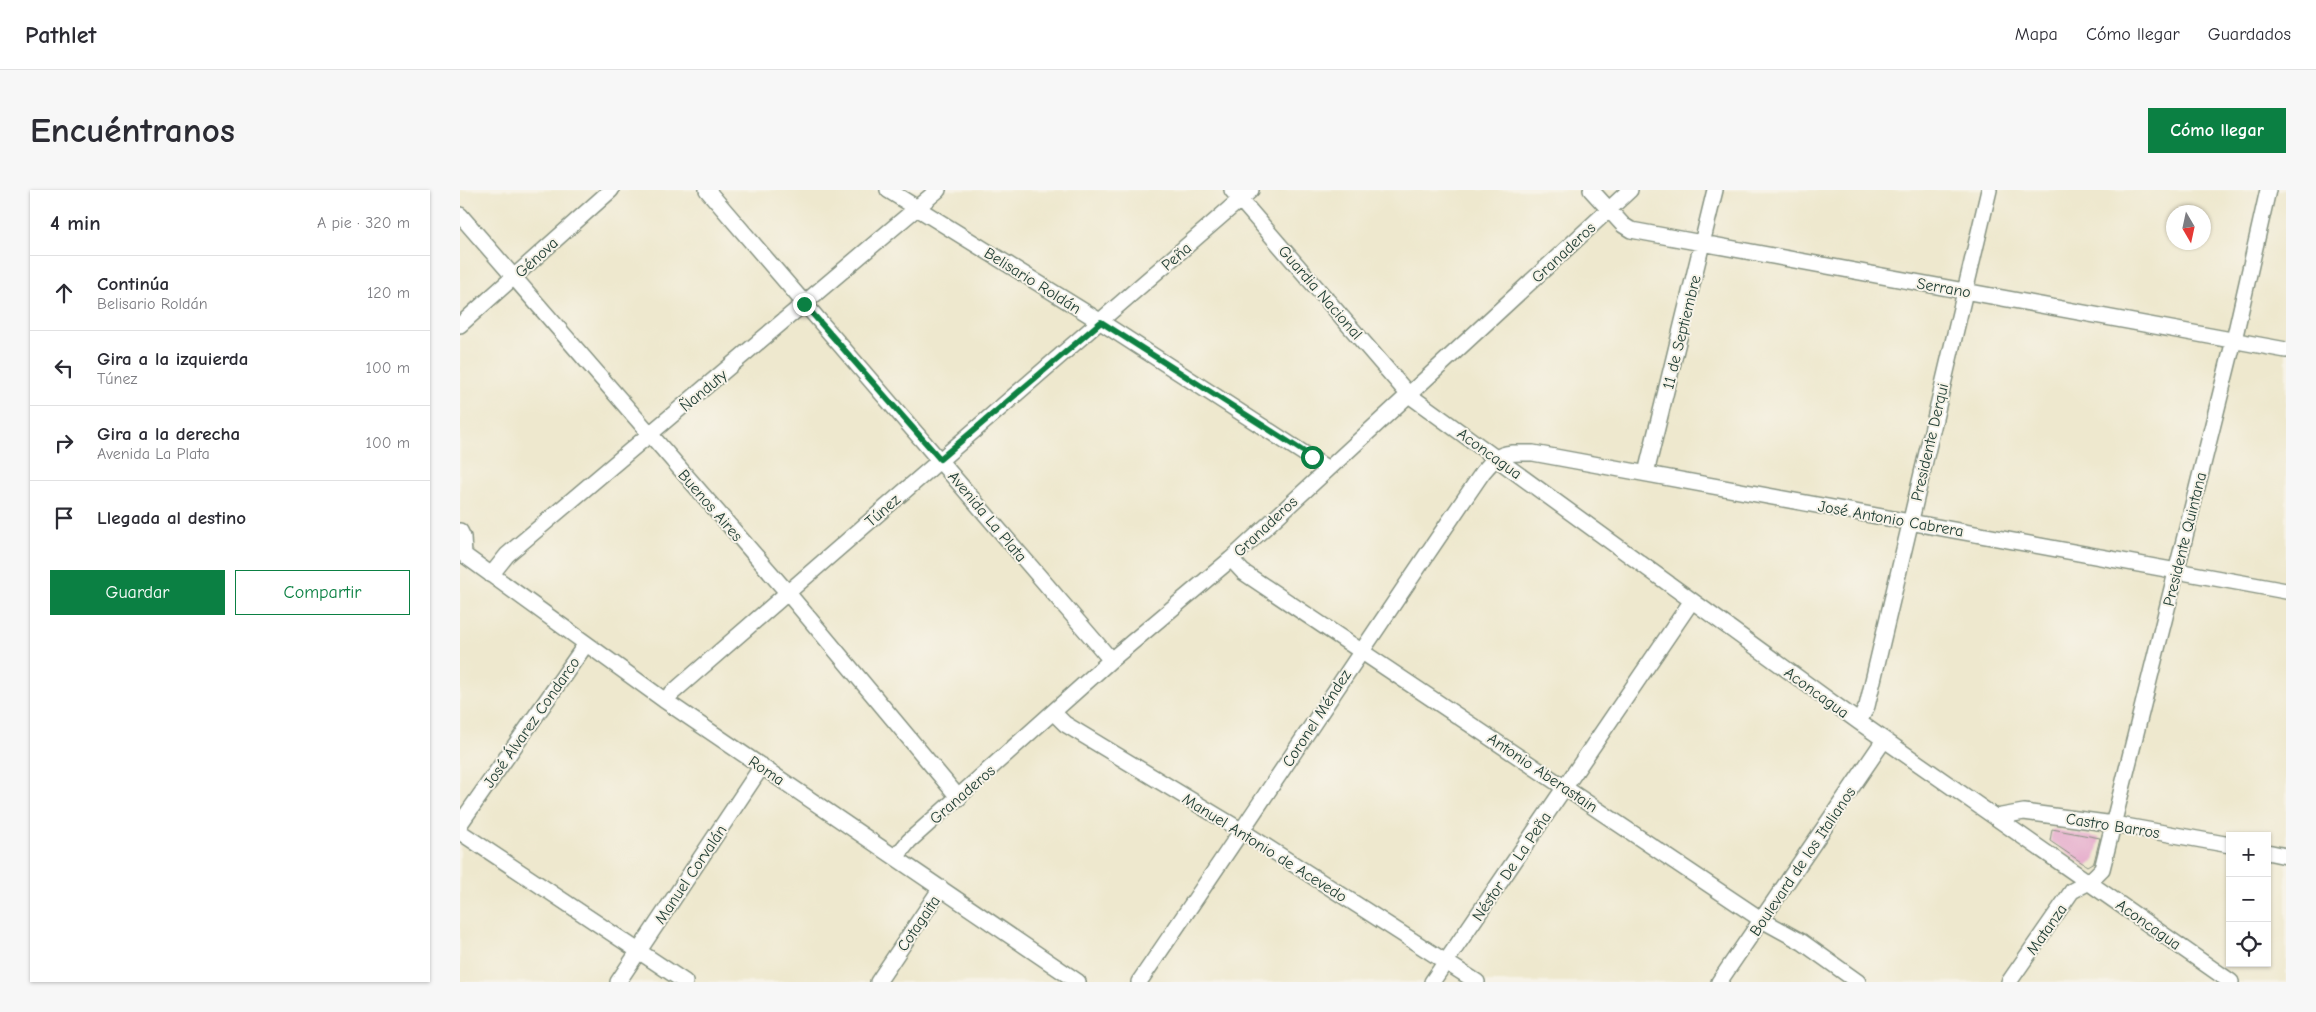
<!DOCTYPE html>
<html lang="es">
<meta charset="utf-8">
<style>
body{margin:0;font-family:"Comic Neue",sans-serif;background:#f7f7f7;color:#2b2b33}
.controls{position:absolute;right:15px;bottom:15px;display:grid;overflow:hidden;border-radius:0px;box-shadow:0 1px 4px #0004}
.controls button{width:45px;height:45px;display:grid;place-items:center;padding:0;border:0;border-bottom:1px solid #e1e1e2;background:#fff;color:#2b2b33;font:25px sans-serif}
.compass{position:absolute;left:1706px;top:15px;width:45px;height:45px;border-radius:50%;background:#fff;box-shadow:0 1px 4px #0004;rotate:171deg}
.stop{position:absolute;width:15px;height:15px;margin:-11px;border:4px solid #0b8043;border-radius:50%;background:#fff}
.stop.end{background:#0b8043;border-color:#fff;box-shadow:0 1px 5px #0008}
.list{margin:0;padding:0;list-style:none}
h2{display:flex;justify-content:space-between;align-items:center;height:65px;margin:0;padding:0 20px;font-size:21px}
h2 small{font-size:16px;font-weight:400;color:#7c7c81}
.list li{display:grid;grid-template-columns:32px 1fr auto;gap:15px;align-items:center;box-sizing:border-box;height:75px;padding:0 20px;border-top:1px solid #e1e1e2}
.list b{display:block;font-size:19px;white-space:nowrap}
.list p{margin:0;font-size:16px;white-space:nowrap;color:#7c7c81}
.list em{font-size:16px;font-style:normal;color:#7c7c81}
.actions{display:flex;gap:10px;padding:15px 20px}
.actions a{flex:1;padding:11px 0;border:1px solid #0b8043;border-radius:0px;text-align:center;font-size:18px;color:#0b8043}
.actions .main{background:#0b8043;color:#fff}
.icon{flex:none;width:28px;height:28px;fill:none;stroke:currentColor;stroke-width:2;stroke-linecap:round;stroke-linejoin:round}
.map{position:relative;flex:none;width:1826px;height:792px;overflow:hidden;border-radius:0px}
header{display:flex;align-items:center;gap:30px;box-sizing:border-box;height:70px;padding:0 25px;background:#fff;border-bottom:1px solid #e1e1e2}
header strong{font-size:24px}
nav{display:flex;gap:28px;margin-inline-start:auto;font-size:18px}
.intro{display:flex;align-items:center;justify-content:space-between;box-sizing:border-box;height:120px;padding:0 30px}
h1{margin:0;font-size:35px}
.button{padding:12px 22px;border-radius:0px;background:#0b8043;color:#fff;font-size:18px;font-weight:700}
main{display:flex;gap:30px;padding:0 30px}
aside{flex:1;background:#fff;border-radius:0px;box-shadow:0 1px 4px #0004}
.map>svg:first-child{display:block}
.building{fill:#e4a5c9}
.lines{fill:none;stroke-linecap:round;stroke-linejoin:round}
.minor-casing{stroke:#869281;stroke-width:18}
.minor{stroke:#fff;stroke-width:15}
.route{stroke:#0b8043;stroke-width:6}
.labels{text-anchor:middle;stroke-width:4;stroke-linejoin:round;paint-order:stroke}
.street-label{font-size:16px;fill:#1f3d34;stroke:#f7f3e8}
</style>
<header>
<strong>Pathlet</strong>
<nav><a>Mapa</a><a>Cómo llegar</a><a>Guardados</a></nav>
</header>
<div class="intro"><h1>Encuéntranos</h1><a class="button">Cómo llegar</a></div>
<main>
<aside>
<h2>4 min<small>A pie · 320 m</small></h2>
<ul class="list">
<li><svg class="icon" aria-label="ahead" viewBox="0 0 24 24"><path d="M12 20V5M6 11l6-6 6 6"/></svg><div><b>Continúa</b><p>Belisario Roldán</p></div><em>120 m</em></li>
<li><svg class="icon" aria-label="left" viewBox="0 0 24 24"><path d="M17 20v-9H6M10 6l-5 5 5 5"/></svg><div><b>Gira a la izquierda</b><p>Túnez</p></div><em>100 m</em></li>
<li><svg class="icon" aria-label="right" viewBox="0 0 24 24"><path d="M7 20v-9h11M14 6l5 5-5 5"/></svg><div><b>Gira a la derecha</b><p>Avenida La Plata</p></div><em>100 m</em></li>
<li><svg class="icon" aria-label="arrive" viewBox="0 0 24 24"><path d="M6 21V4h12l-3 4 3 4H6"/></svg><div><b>Llegada al destino</b></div></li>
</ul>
<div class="actions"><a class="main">Guardar</a><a>Compartir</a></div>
</aside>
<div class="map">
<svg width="1826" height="792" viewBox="0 0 1826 792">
<rect width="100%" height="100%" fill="#f7f3e8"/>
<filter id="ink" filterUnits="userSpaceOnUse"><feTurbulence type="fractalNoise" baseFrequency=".02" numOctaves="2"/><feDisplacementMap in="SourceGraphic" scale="10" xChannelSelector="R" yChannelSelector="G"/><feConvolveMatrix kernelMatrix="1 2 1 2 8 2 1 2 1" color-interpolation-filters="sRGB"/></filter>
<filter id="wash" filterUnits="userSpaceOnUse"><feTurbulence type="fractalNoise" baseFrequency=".0096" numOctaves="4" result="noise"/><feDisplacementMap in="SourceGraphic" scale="20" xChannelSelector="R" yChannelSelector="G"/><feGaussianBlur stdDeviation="1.12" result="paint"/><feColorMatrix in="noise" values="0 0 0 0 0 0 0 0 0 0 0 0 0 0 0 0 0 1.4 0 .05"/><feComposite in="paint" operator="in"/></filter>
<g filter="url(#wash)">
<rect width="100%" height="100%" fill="#eee8ce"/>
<g id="blocks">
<!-- building -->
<path class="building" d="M1592,639L1640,648L1634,672L1627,676L1590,651Z"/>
</g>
</g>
<g filter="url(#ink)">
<use href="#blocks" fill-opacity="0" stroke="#869281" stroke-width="1"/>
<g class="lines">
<!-- minor casing -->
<g class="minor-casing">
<path id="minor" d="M247,0L651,470
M428,0L641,132L868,279
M772,0L949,205L1399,532L1771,792
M1131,0L1163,35L1171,40L1826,160
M0,25L327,402L499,608
M0,135L151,0
M1186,283L1255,0
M0,341L3,347L4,365
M0,362L204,510L618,792
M771,369L783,382L1302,730L1342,752L1398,792
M31,385L47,365L478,0
M204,510L791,0
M593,522L605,534L782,641L1017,792
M1399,532L1407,516L1529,0
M1536,627L1564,622L1654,634L1770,655
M0,634L126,454
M0,642L225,792
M1807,662L1826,666
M436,667L449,651L651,470L771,369L1170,0
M158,792L302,576
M418,792L481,698
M679,792C795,623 907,451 1023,282C1041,260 1046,263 1073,263L1826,401
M972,792L1231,412
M1259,792L1424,550
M1549,792L1612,701L1629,692L1642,679L1774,150L1808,0"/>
</g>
<!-- minor -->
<use href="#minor" class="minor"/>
</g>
</g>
<g class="lines" filter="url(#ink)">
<!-- route -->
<path class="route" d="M344,114L480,269L641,132L852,267"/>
</g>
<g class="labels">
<!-- street labels -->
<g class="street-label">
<text transform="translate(1103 62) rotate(-43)" y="6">Granaderos</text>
<text transform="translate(716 66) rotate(-41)" y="6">Peña</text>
<text transform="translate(76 67) rotate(-42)" y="6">Génova</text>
<text transform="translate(573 90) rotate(32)" y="6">Belisario Roldán</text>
<text transform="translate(1484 97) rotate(10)" y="6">Serrano</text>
<text transform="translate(861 102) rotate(49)" y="6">Guardia Nacional</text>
<text transform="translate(1221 142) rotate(-76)" y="6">11 de Septiembre</text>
<text transform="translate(243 200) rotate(-40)" y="6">Ñanduty</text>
<text transform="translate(1469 252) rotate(-77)" y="6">Presidente Derqui</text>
<text transform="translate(1030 263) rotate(36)" y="6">Aconcagua</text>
<text transform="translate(251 315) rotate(49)" y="6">Buenos Aires</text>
<text transform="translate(422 320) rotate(-41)" y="6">Túnez</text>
<text transform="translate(528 326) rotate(50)" y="6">Avenida La Plata</text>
<text transform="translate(1431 328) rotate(10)" y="6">José Antonio Cabrera</text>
<text transform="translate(805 336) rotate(-43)" y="6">Granaderos</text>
<text transform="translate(1724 349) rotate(-76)" y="6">Presidente Quintana</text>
<text transform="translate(1357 502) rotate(36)" y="6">Aconcagua</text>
<text transform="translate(856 528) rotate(-57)" y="6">Coronel Méndez</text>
<text transform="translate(71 532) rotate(-55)" y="6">José Álvarez Condarco</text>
<text transform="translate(307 580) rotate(34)" y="6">Roma</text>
<text transform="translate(1083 582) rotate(34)" y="6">Antonio Aberastain</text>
<text transform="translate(502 604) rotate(-41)" y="6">Granaderos</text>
<text transform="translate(1653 635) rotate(9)" y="6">Castro Barros</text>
<text transform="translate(805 657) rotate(32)" y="6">Manuel Antonio de Acevedo</text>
<text transform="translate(1342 671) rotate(-56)" y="6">Boulevard de los Italianos</text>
<text transform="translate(1051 676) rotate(-56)" y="6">Néstor De La Peña</text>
<text transform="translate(230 684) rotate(-56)" y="6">Manuel Corvalán</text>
<text transform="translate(458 733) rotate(-56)" y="6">Cotagaita</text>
<text transform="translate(1689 734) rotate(35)" y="6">Aconcagua</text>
<text transform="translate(1586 739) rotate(-55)" y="6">Matanza</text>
</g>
</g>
</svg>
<div class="controls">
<button>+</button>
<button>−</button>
<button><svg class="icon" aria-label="locate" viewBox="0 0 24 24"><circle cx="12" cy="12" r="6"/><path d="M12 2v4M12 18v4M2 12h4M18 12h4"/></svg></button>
</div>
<svg class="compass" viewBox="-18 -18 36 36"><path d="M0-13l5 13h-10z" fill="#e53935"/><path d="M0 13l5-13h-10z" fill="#7c7c81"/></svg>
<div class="stop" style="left:852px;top:267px"></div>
<div class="stop end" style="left:344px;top:114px"></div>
</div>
</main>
